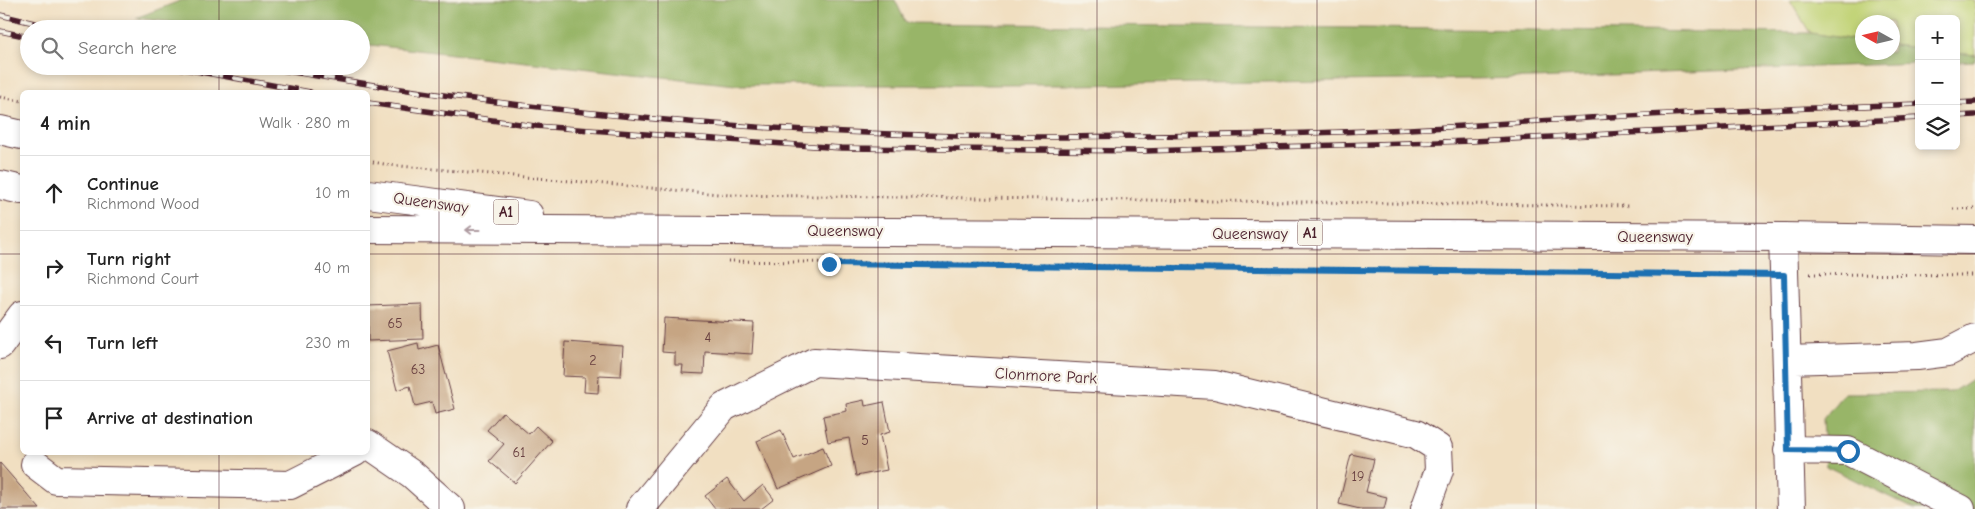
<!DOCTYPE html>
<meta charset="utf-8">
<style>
body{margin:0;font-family:"Comic Neue",sans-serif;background:#f6f6f6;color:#222}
.controls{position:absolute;right:15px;top:15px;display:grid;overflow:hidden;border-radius:8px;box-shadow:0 2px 8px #0003}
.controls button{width:45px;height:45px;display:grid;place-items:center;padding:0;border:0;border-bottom:1px solid #e0e0e0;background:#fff;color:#222;font:25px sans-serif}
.compass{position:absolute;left:1855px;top:15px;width:45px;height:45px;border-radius:50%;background:#fff;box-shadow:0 2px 8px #0003;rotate:278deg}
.stop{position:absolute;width:15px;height:15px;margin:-11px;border:4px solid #1f6fb2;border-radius:50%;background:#fff}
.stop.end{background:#1f6fb2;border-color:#fff;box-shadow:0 1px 5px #0008}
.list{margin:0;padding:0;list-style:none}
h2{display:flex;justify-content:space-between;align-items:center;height:65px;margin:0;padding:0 20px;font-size:21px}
h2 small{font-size:16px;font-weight:400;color:#767676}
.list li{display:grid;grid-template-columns:32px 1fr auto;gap:15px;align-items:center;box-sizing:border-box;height:75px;padding:0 20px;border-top:1px solid #e0e0e0}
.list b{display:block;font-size:19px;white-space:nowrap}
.list p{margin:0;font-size:16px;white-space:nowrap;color:#767676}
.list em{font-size:16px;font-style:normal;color:#767676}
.icon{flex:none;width:28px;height:28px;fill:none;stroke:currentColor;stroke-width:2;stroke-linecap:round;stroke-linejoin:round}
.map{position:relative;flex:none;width:1975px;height:509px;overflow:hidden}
.search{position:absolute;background:#fff;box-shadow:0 2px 8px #0003;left:20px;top:20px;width:350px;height:55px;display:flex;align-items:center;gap:12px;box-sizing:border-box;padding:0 18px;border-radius:28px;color:#767676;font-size:19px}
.panel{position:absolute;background:#fff;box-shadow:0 2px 8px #0003;left:20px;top:90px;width:350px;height:365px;border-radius:8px}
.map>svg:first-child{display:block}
.green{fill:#c1d376;stroke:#867950}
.forest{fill:#98b567;stroke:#716a49}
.building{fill:#c6a583}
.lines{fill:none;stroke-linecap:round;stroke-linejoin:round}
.minor-casing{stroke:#633c42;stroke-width:30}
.highway-casing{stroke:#633c42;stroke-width:30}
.path{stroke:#633c42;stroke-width:3;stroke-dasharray:1 4;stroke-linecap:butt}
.minor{stroke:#fff;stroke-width:28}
.highway{stroke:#fff;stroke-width:28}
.rail-casing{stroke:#4a1f2b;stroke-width:5.5}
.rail{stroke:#f7f3e8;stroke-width:4;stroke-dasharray:11;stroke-linecap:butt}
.oneway{stroke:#ae9aa0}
.route{stroke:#1f6fb2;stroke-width:6}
.grid{fill:none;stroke:#4a1f2b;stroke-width:1;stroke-opacity:0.55}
.labels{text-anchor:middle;stroke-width:4.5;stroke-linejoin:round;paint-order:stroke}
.number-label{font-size:14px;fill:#694041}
.shield{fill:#f7f3e8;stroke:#7e5f64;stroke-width:1}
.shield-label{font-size:15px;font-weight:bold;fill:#4a1f2b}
.street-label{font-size:16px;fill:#4a1f2b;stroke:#f7f3e8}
</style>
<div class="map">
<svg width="1975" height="509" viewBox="0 0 1975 509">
<rect width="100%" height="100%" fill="#f7f3e8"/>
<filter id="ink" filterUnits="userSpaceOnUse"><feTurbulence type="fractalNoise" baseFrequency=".02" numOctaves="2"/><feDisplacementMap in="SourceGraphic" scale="10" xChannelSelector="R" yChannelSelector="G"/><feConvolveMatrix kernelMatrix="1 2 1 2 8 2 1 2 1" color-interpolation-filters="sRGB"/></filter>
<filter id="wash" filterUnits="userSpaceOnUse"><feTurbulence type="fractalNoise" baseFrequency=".0096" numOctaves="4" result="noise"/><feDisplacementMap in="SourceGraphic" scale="20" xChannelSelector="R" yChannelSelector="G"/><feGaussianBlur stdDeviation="1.12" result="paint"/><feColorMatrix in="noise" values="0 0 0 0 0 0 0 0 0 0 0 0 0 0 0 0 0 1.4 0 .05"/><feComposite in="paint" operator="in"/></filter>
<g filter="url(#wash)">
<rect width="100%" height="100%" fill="#f1dfc1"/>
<!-- green -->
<path class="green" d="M1790,0H1975V55L1956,53V19H1919V48L1893,45L1892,22H1862V41L1810,33Z"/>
<!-- forest -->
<path class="forest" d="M182,0H895L906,23L1810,33L1862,41V52H1892L1893,45L1919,48V63L1534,78L1072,85H736L361,44V29H229L136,18Z
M1956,53L1975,55V61L1956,62Z
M1975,377V509H1914L1826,466L1823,419L1844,393L1952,392Z"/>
<g id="blocks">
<!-- building -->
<path class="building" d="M422,304L423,339L368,341V306Z
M664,318L754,323L752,354L705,351L704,374L682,373L683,365H675V353L662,352Z
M565,342L623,346L621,376L599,375L598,393L584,392L585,377L563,376Z
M418,343L419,350L438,345L455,409L435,414L432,402L415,406L410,386L397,390L387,351Z
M864,400L865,406L884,402L890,432L880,435L887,470L856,476L849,438L828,442L823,416L847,411L846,404Z
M503,412L529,434L536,426L552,441L515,483L489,461L504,444L487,430Z
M781,430L794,459L823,447L831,466L778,489L757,441Z
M1351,454L1374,459L1366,492L1387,497L1384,509H1360L1339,504Z
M0,463L40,509H0Z
M727,479L744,501L763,485L774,499L761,509H715L705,496Z"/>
</g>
</g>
<g filter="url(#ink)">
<use href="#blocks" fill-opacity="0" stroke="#633c42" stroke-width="1"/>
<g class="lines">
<!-- minor casing -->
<g class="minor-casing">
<path id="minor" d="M1783,237L1791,509
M0,345L22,315
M1787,360L1917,356L1948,352L1975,338
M368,444L413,475L451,509
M1788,450L1848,451L1961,509
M35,464L56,480L290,485L355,452
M640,509L724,407L814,362L1215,385L1416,434L1438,448L1439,470L1425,509"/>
</g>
<!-- highway casing -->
<g class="highway-casing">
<path id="highway" d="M0,130L22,135
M0,185L22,190
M368,194L529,215
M368,229L1783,237L1975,240"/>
</g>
<!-- path -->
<path class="path" d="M0,97L22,101
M368,161L389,165L730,195L1629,206
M1953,209H1975
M728,261L1757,275
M1810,274L1975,275"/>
<!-- minor -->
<use href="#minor" class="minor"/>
<!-- highway -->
<use href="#highway" class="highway"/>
<!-- rail casing -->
<g class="rail-casing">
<path id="rail" d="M0,15L60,29
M0,31L29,37
M168,66L310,92
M258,66C524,113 795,138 1066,137C1180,136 1295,135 1409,129C1476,126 1542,120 1609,117C1712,111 1816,108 1919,104
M368,103L535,126L841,148L1145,151L1473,141L1919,118
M1956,103L1975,102
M1956,116L1975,115"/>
</g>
<!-- rail -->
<use href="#rail" class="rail"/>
</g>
<!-- one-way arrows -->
<defs><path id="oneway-shaft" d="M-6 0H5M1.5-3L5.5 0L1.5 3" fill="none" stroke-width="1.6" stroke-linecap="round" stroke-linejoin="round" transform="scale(1.25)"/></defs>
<use class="oneway" href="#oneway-shaft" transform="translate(473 230) rotate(180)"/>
</g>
<g class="lines" filter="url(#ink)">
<!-- route -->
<path class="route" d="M829,264L1784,275L1788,450L1848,451"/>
</g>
<!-- grid -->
<path class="grid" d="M219,0V29M439,0V509M658,0V509M878,0V509M1097,0V509M1317,0V509M1536,0V509M1756,0V509M219,66V92M0,254H22M368,254H1975M219,452V509"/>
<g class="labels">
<!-- number labels -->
<g class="number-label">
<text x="395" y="328">65</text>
<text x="708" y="342">4</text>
<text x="593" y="365">2</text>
<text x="418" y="374">63</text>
<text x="865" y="445">5</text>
<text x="519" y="457">61</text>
<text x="1358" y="481">19</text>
</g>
<!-- shield labels -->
<g class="shield">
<rect x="493.5" y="199.5" width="25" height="25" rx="4"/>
<rect x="1297.5" y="220.5" width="25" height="25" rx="4"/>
</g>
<g class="shield-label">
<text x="506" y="217">A1</text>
<text x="1310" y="238">A1</text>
</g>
<!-- street labels -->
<g class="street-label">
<text transform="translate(431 202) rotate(8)" y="6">Queensway</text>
<text x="845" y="236">Queensway</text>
<text x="1250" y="239">Queensway</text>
<text x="1655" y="242">Queensway</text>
<text transform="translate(1046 375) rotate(3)" y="6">Clonmore Park</text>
</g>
</g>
</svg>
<div class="controls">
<button>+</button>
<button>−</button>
<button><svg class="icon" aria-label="layers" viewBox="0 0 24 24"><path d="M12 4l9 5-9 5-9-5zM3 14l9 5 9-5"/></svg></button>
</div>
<svg class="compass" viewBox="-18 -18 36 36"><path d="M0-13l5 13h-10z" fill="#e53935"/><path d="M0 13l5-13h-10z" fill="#767676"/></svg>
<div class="stop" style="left:1848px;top:451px"></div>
<div class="stop end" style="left:829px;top:264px"></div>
<div class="search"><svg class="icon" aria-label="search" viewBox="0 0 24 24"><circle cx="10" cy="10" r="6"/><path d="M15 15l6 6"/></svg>Search here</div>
<section class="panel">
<h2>4 min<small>Walk · 280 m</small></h2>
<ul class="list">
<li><svg class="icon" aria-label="ahead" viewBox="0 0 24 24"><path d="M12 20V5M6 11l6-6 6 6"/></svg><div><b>Continue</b><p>Richmond Wood</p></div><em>10 m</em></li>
<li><svg class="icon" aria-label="right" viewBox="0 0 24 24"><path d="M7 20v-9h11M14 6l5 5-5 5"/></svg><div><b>Turn right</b><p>Richmond Court</p></div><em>40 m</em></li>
<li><svg class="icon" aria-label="left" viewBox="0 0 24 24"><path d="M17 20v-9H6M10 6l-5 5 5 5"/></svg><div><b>Turn left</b></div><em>230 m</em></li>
<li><svg class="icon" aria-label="arrive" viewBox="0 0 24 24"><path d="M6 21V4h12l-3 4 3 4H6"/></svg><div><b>Arrive at destination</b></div></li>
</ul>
</section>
</div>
